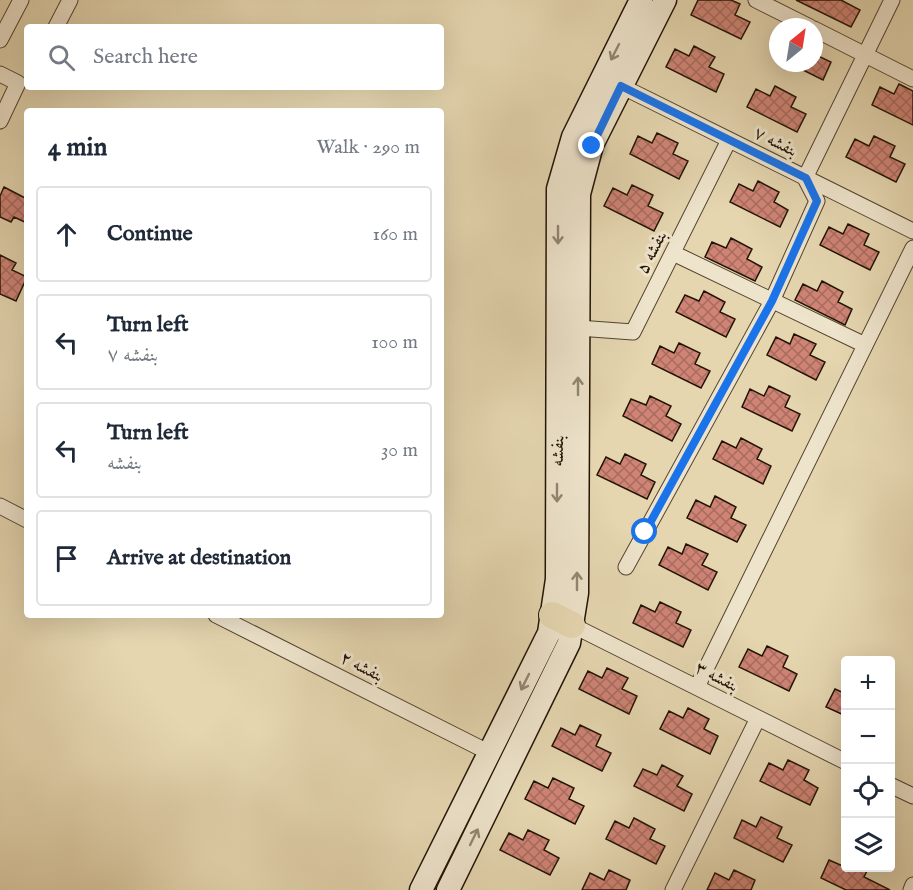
<!DOCTYPE html>
<meta charset="utf-8">
<style>
body{margin:0;font-family:"IM FELL English",Amiri,serif;background:#f6f6f7;color:#1f2937}
.controls{position:absolute;right:18px;bottom:18px;display:grid;overflow:hidden;border-radius:6px;box-shadow:0 6px 24px #0002}
.controls button{width:54px;height:54px;display:grid;place-items:center;padding:0;border:0;border-bottom:2px solid #e0e1e3;background:#fff;color:#1f2937;font:30px sans-serif}
.compass{position:absolute;left:769px;top:18px;width:54px;height:54px;border-radius:50%;background:#fff;box-shadow:0 6px 24px #0002;rotate:30deg}
.stop{position:absolute;width:18px;height:18px;margin:-14px;border:4px solid #1a73e8;border-radius:50%;background:#fff}
.stop.end{background:#1a73e8;border-color:#fff;box-shadow:0 2px 6px #0008}
.list{margin:0;padding:0;list-style:none}
h2{display:flex;justify-content:space-between;align-items:center;height:78px;margin:0;padding:0 24px;font-size:26px}
h2 small{font-size:20px;font-weight:400;color:#747a83}
.list li{display:grid;grid-template-columns:39px 1fr auto;gap:18px;align-items:center;box-sizing:border-box;height:96px;margin:0 12px 12px;padding:0 12px;border:2px solid #e0e1e3;border-radius:6px}
.list b{display:block;font-size:22px;white-space:nowrap}
.list p{margin:0;font-size:20px;white-space:nowrap;color:#747a83}
.list em{font-size:20px;font-style:normal;color:#747a83}
.icon{flex:none;width:33px;height:33px;fill:none;stroke:currentColor;stroke-width:2;stroke-linecap:round;stroke-linejoin:round}
.map{position:relative;flex:none;width:913px;height:890px;overflow:hidden}
.search{position:absolute;background:#fff;box-shadow:0 6px 24px #0002;left:24px;top:24px;width:420px;height:66px;display:flex;align-items:center;gap:15px;box-sizing:border-box;padding:0 21px;border-radius:6px;color:#747a83;font-size:22px}
.panel{position:absolute;background:#fff;box-shadow:0 6px 24px #0002;left:24px;top:108px;width:420px;height:510px;border-radius:6px}
.map>svg:first-child{display:block}
.building{fill:url(#building-cross-hatch);stroke:#221304;stroke-width:1.5}
.lines{fill:none;stroke-linecap:round;stroke-linejoin:round}
.street-casing{stroke:#53442f;stroke-width:17}
.secondary-casing{stroke:#221304;stroke-width:25}
.primary-casing{stroke:#221304;stroke-width:28}
.street{stroke:#eee4cc;stroke-width:15}
.secondary{stroke:#eee4cc;stroke-width:22}
.primary{stroke:#e5d6b0;stroke-width:26}
.oneway{stroke:#928672}
.route{stroke:#1a73e8;stroke-width:8}
.labels{text-anchor:middle;stroke-width:6;stroke-linejoin:round;paint-order:stroke}
.street-label{font-size:18px;fill:#221304;stroke:#eee4cc}
</style>
<div class="map">
<svg width="913" height="890" viewBox="0 0 913 890">
<defs>
<pattern id="building-cross-hatch" width="8" height="8" patternUnits="userSpaceOnUse" patternTransform="scale(1.5)"><rect width="8" height="8" fill="#cf8476"/><path d="M0 0l8 8M0 8l8-8" fill="none" stroke="#a86b5f"/></pattern>
</defs>
<rect width="100%" height="100%" fill="#e5d6b0"/>
<filter id="stains"><feTurbulence type="fractalNoise" baseFrequency=".00333" numOctaves="4"/><feColorMatrix values="0 0 0 0 .2 0 0 0 0 .09 0 0 0 0 .02 0 0 0 .5 -.17"/></filter>
<radialGradient id="worn" r=".72"><stop offset=".6" stop-color="#630" stop-opacity="0"/><stop offset="1" stop-color="#630" stop-opacity=".3"/></radialGradient>
<!-- building -->
<path class="building" d="M698,0H731L740,4L735,15L750,22L741,39L691,15Z
M796,0H841L860,10L851,27Z
M694,46L715,57L709,67L724,74L716,92L666,67L675,49L689,56Z
M814,54L831,62L823,80L789,63H814Z
M899,84L913,91V125L872,105L880,87L894,94Z
M775,86L796,97L791,107L806,114L797,132L747,107L756,89L770,96Z
M657,133L678,143L673,154L688,161L679,179L630,154L638,136L652,143Z
M874,136L895,146L890,157L905,164L896,182L846,157L855,139L869,146Z
M758,181L779,192L774,202L788,210L780,227L730,202L739,184L753,191Z
M632,185L653,195L648,206L663,213L654,231L604,206L613,188L627,195Z
M4,187L27,199V223L14,217L11,222L0,217V196Z
M848,224L869,234L864,245L879,252L870,270L820,245L829,227L843,234Z
M731,238L752,249L747,259L762,267L755,281L705,257L712,242L726,248Z
M0,255L16,263L12,270L27,277L16,301L0,294Z
M822,281L843,292L838,302L852,309L845,325L795,300L803,284L817,291Z
M704,291L725,302L720,312L735,319L726,337L676,312L685,295L699,301Z
M794,334L816,344L810,355L825,362L816,380L767,355L776,337L790,344Z
M679,343L700,353L695,364L710,371L701,388L652,364L660,346L674,353Z
M769,386L790,396L785,407L800,414L792,431L742,407L750,389L764,396Z
M650,396L671,406L666,416L681,424L672,441L623,416L631,399L646,405Z
M741,438L762,449L757,459L771,466L763,484L713,459L722,441L736,448Z
M625,454L646,464L641,475L655,482L647,499L597,475L606,457L620,464Z
M715,496L736,507L731,518L746,525L737,542L687,518L696,500L710,507Z
M686,544L708,554L702,565L717,572L708,590L659,565L668,547L682,554Z
M660,602L681,612L676,623L691,630L683,647L633,623L641,605L655,612Z
M767,646L788,656L783,667L797,674L789,691L739,667L748,649L762,656Z
M607,668L628,678L622,689L637,696L629,714L579,689L588,671L602,678Z
M835,689L846,694V716L826,707Z
M688,708L709,719L704,729L718,736L710,754L660,729L669,711L683,718Z
M580,725L601,735L596,746L611,753L602,771L552,746L561,728L575,735Z
M788,760L809,770L804,780L818,788L810,805L760,781L769,763L783,770Z
M662,765L683,776L677,786L692,794L684,811L634,786L643,769L657,775Z
M553,778L574,788L569,799L584,806L575,824L525,799L534,781L548,788Z
M761,817L782,827L777,838L792,845L783,862L734,838L742,820L756,827Z
M634,818L655,829L650,839L665,846L656,864L606,839L615,821L629,828Z
M528,830L549,840L544,850L559,858L550,875L500,850L509,833L523,840Z
M829,860L845,867H869L864,877L890,890H846L821,878Z
M609,870L630,880L626,890H582L590,873L604,880Z
M734,870L755,880L751,890H707L715,873L729,880Z"/>
<g class="lines">
<!-- street casing -->
<g class="street-casing">
<path id="street" d="M756,0L810,27
M56,27L70,0
M814,29L913,79
M0,40L21,0
M0,74L18,83L0,121
M621,86L913,231
M673,253L865,345
M578,328L633,332L729,140
M0,506L27,520
M626,567L772,301L817,201L805,178L892,0
M216,615L490,753
M572,625L846,762
M697,687L913,248
M890,785L913,796
M673,890L758,718
M911,890L913,885"/>
</g>
<!-- secondary casing -->
<g class="secondary-casing">
<path id="secondary" d="M421,890L549,633L557,579L558,189L573,137L641,0
M448,890L569,643L577,593L579,194L592,145L665,0"/>
</g>
<!-- primary casing -->
<g class="primary-casing">
<path id="primary" d="M552,615L572,625"/>
</g>
<!-- street -->
<use href="#street" class="street"/>
<!-- secondary -->
<use href="#secondary" class="secondary"/>
<!-- primary -->
<use href="#primary" class="primary"/>
</g>
<!-- one-way arrows -->
<defs><path id="oneway-shaft" d="M-6 0H5M1.5-3L5.5 0L1.5 3" fill="none" stroke-width="1.6" stroke-linecap="round" stroke-linejoin="round" transform="scale(1.5)"/></defs>
<g class="oneway">
<use href="#oneway-shaft" transform="translate(615 52) rotate(117)"/>
<use href="#oneway-shaft" transform="translate(558 235) rotate(90)"/>
<use href="#oneway-shaft" transform="translate(578 386) rotate(-90)"/>
<use href="#oneway-shaft" transform="translate(557 493) rotate(90)"/>
<use href="#oneway-shaft" transform="translate(577 581) rotate(-90)"/>
<use href="#oneway-shaft" transform="translate(525 682) rotate(116)"/>
<use href="#oneway-shaft" transform="translate(474 837) rotate(-64)"/>
</g>
<g class="lines">
<!-- route -->
<path class="route" d="M592,146L621,86L806,178L817,201L772,301L645,532"/>
</g>
<g class="labels">
<!-- street labels -->
<g class="street-label">
<text transform="translate(776 141) rotate(26)" y="6">بنفشه ۷</text>
<text transform="translate(651 252) rotate(-63)" y="6">بنفشه ۵</text>
<text transform="translate(557 451) rotate(-90)" y="6">بنفشه</text>
<text transform="translate(362 666) rotate(27)" y="6">بنفشه ۲</text>
<text transform="translate(717 676) rotate(27)" y="6">بنفشه ۳</text>
</g>
</g>
<rect width="100%" height="100%" filter="url(#stains)"/>
<rect width="100%" height="100%" fill="url(#worn)"/>
</svg>
<div class="controls">
<button>+</button>
<button>−</button>
<button><svg class="icon" aria-label="locate" viewBox="0 0 24 24"><circle cx="12" cy="12" r="6"/><path d="M12 2v4M12 18v4M2 12h4M18 12h4"/></svg></button>
<button><svg class="icon" aria-label="layers" viewBox="0 0 24 24"><path d="M12 4l9 5-9 5-9-5zM3 14l9 5 9-5"/></svg></button>
</div>
<svg class="compass" viewBox="-18 -18 36 36"><path d="M0-13l5 13h-10z" fill="#e53935"/><path d="M0 13l5-13h-10z" fill="#747a83"/></svg>
<div class="stop" style="left:645px;top:532px"></div>
<div class="stop end" style="left:592px;top:146px"></div>
<div class="search"><svg class="icon" aria-label="search" viewBox="0 0 24 24"><circle cx="10" cy="10" r="6"/><path d="M15 15l6 6"/></svg>Search here</div>
<section class="panel">
<h2>4 min<small>Walk · 290 m</small></h2>
<ul class="list">
<li><svg class="icon" aria-label="ahead" viewBox="0 0 24 24"><path d="M12 20V5M6 11l6-6 6 6"/></svg><div><b>Continue</b></div><em>160 m</em></li>
<li><svg class="icon" aria-label="left" viewBox="0 0 24 24"><path d="M17 20v-9H6M10 6l-5 5 5 5"/></svg><div><b>Turn left</b><p>بنفشه ۷</p></div><em>100 m</em></li>
<li><svg class="icon" aria-label="left" viewBox="0 0 24 24"><path d="M17 20v-9H6M10 6l-5 5 5 5"/></svg><div><b>Turn left</b><p>بنفشه</p></div><em>30 m</em></li>
<li><svg class="icon" aria-label="arrive" viewBox="0 0 24 24"><path d="M6 21V4h12l-3 4 3 4H6"/></svg><div><b>Arrive at destination</b></div></li>
</ul>
</section>
</div>
